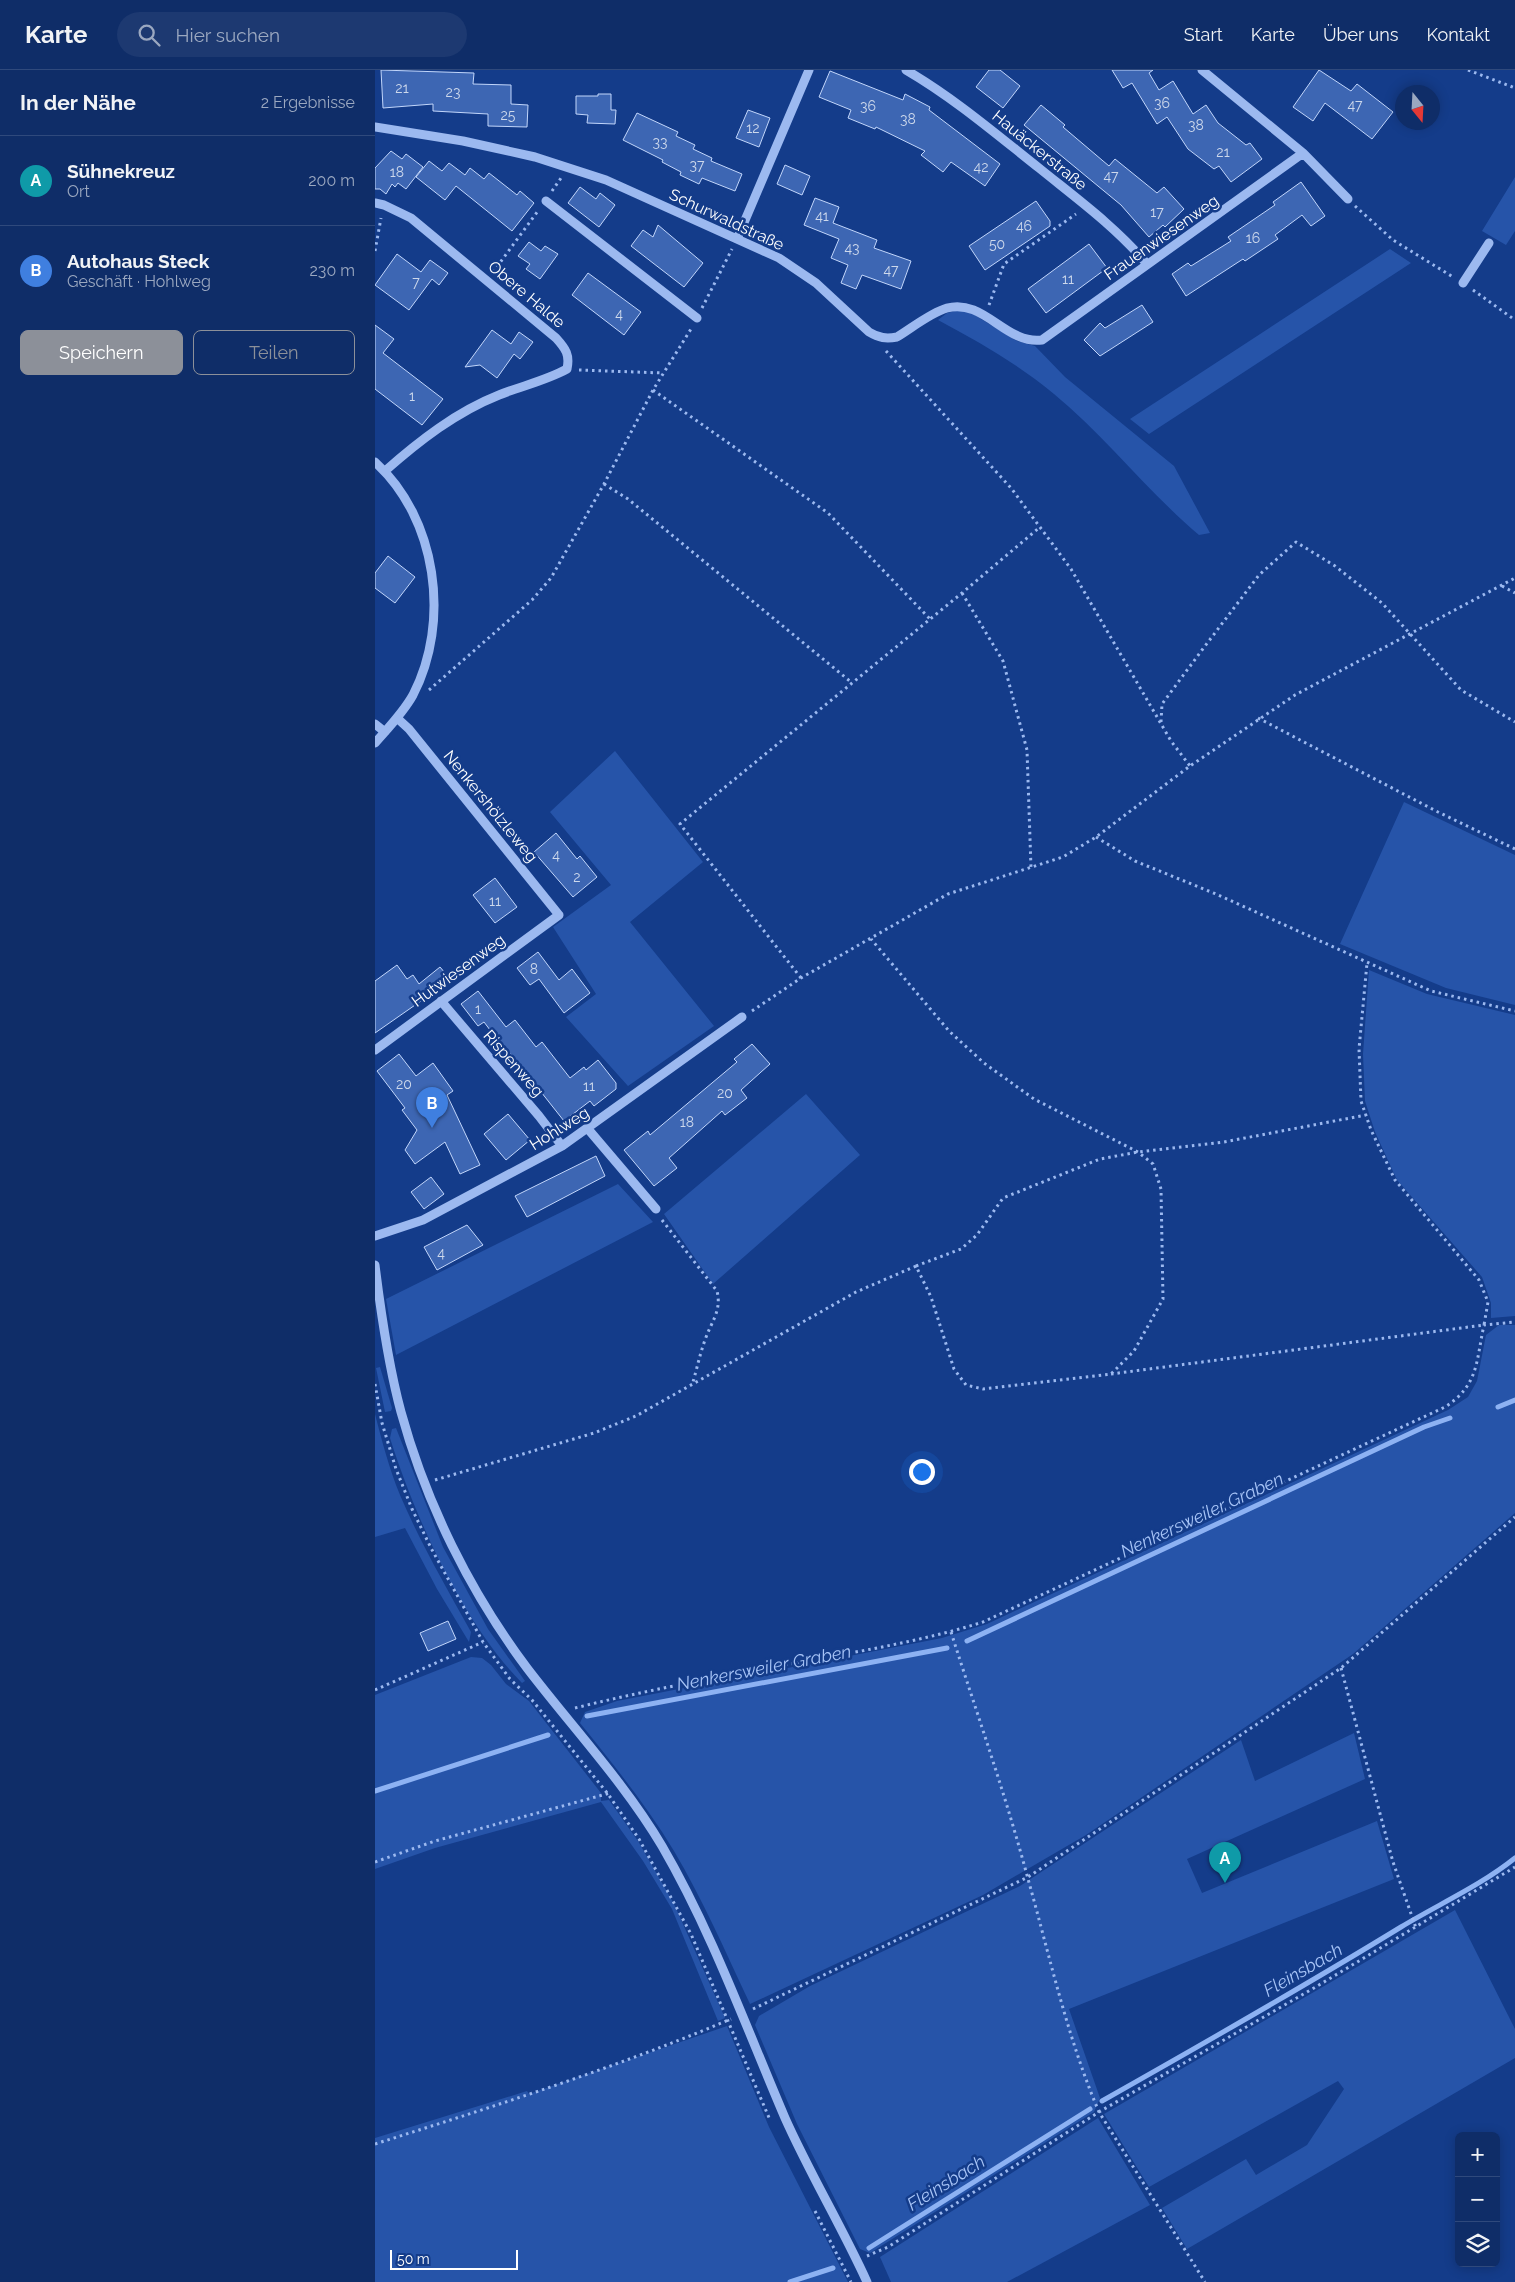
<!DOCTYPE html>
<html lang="de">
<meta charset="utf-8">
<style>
body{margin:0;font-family:Raleway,sans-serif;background:#1d3971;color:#f1f3f6}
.controls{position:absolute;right:15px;bottom:15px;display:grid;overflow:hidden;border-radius:8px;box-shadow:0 2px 12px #0003}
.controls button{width:45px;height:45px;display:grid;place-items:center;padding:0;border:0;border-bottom:1px solid #2f497c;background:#0f2d68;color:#f1f3f6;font:25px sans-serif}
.compass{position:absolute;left:1020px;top:15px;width:45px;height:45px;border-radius:50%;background:#0f2d68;box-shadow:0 2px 12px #0003;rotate:162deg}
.scale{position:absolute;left:15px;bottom:12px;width:128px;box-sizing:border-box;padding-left:5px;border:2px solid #fff;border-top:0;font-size:14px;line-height:18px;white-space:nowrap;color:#fff;-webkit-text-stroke:4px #143c8a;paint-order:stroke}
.you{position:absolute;left:546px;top:1401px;width:18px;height:18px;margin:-12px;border:4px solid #fff;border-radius:50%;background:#1a73e8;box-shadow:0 0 0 8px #1a73e833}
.badge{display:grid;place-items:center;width:32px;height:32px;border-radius:50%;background:#8c9099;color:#fff;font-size:16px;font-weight:700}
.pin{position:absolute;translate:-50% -41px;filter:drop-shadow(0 1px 2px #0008)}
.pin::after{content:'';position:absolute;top:26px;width:18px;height:15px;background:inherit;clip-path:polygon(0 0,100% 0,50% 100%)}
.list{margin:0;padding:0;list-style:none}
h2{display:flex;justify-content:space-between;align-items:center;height:65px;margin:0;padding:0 20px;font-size:21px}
h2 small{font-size:16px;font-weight:400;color:#9ba8c0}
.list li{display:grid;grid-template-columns:32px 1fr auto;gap:15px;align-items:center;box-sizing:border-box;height:90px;padding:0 20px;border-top:1px solid #2f497c}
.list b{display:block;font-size:19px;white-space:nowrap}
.list p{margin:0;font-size:16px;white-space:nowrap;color:#9ba8c0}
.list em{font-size:16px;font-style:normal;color:#9ba8c0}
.actions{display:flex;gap:10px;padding:15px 20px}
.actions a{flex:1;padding:11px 0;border:1px solid #8c9099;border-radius:8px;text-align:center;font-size:18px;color:#8c9099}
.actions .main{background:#8c9099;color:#fff}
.icon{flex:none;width:28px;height:28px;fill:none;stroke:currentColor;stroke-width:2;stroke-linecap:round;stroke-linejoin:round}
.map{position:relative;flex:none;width:1140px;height:2212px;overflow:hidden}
header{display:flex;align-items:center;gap:30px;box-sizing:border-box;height:70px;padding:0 25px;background:#0f2d68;border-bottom:1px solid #2f497c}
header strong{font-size:24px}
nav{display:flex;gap:28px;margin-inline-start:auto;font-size:18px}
.search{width:350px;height:45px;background:#1d3971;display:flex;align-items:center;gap:12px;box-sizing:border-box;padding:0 18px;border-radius:28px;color:#9ba8c0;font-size:19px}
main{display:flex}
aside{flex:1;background:#0f2d68}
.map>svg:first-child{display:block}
.green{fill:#2654a9}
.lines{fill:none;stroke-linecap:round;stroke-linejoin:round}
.stream{stroke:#8db2f3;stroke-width:5}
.building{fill:#3d66b3;stroke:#c2d6fb}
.path{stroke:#9cb9f0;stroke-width:3;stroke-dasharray:2.5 4;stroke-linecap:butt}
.minor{stroke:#9cb9f0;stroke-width:9}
.labels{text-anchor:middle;stroke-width:5;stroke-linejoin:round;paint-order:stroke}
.number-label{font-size:14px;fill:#ced9ec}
.street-label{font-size:16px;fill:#fff;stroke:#143c8a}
.water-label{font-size:18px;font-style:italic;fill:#a7c4f7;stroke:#143c8a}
</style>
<header>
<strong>Karte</strong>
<div class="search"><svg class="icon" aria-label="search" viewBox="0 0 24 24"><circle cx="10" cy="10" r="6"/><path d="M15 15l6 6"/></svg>Hier suchen</div>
<nav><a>Start</a><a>Karte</a><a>Über uns</a><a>Kontakt</a></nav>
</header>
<main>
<aside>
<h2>In der Nähe<small>2 Ergebnisse</small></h2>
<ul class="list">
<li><span class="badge" style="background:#0f9aa8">A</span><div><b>Sühnekreuz</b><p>Ort</p></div><em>200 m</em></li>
<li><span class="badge" style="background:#3f7fe0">B</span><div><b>Autohaus Steck</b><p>Geschäft · Hohlweg</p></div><em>230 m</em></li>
</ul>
<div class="actions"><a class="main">Speichern</a><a>Teilen</a></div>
</aside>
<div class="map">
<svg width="1140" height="2212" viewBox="0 0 1140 2212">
<rect width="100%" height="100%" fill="#143c8a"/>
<!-- green -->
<path class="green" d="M1140,107V161L1131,175L1107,161Z
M1015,179L1036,193L774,364L755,349Z
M584,240L598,244L642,271L660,276L690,307L799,396L835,463L824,465C772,421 731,367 679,324C643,294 604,272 563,250L572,243Z
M240,681L328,792L255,852L339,956L253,1016L191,947L221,924L178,857L236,815L175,742Z
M1029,732L1140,785V935L1071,918L965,874Z
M994,900L1052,924L1140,945V1246L1116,1248V1233L1107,1207L1022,1110L1000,1062L990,1031L988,984Z
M431,1024L485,1085L338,1214L289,1144Z
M243,1114L278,1152L21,1285L11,1229Z
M1124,1255H1140V1443L978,1584L711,1765L608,1825L375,1934C351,1883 328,1830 299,1781C272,1736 238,1694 205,1653L210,1642L242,1631L567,1568L612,1554L1073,1340L1093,1327L1102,1311L1111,1265Z
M5,1297L17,1338L16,1341L10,1342L1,1298Z
M0,1344C7,1371 14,1398 25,1425C45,1472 71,1517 96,1562L94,1572L62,1519L30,1458L0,1467Z
M21,1358L68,1477L113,1559L150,1611L147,1613C88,1553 40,1448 15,1368L17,1359Z
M96,1587L107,1588L116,1595L131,1614L154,1631L226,1723V1731L234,1730L263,1771L299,1834L350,1948L343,1951L297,1839L268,1791L226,1732L60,1778L0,1799V1625Z
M979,1663L990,1709L812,1789L827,1823L1002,1751L1019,1809L694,1939L725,2028L719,2042L495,2183L485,2179L422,2054L380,1955L384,1946L435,1916L645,1816L866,1670L880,1711Z
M1080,1840L1140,1959V1988L812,2179L787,2138L871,2089L881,2105L932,2075L969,2019L963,2011L774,2117L729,2044Z
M352,1956L394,2057L473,2212H0V2068L152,2021L154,2024Z
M723,2048L775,2135L632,2212H516L505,2187Z"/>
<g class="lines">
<!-- stream -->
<path class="stream" d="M1123,1337L1140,1330
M592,1571L1049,1357L1075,1348
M212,1646L572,1578
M0,1721L173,1665
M727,2031C828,1974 928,1917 1026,1857C1064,1834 1105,1816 1140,1788
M494,2178L715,2039
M415,2212L458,2198"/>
</g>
<!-- building -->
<path class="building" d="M6,0L99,3L98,14L136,15V34L153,35L152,57L113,56V44L58,41V34L8,38Z
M614,0H625L645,16L628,38L601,17Z
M737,0H778L774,3L784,20L798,11L818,44L831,35L843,53L871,75L875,73L887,89L856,112L844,96L839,99L813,79L792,47L782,54L757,13L748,18Z
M944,0L976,21L982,14L1018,42L997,69L950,33L938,51L918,37Z
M455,1L528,30L530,24L555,37L554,40L625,94L610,116L576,92L568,102L546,85L550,81L501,57L500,59L473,48L476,40L444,27Z
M223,24H236V40H241L240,54L212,53L213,45L201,44V26H223Z
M666,35L690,55L688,57L734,96L740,89L782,123L789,117L809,139L790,157L788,155L774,167L746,135L649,55Z
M373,40L395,48L384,77L361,68Z
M262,43L303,62L301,66L320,75L318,79L337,88L336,91L367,104L360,121L327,108L324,114L305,105L306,102L287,92L288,90L248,70Z
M16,81L27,89L31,84L48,97L31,119L23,113L20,117L17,114L11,124L5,119H0V98Z
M54,91L67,101L74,93L90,105L95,98L109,109L114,103L142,125L145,121L159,133L137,161L81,116L70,130L41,107Z
M410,95L435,106L427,125L402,114Z
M926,112L950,146L936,156L927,145L900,165L903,169L870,191L868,189L811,226L797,204L813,193L816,196L856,171L853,167L900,135L898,132Z
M205,117L221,129L225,123L240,135L224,157L193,133Z
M440,128L464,137L458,153L502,170L499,178L536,191L526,219L487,205L481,219L466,213L473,195L456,188L464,169L429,155Z
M661,131L675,151V156L610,200L594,176Z
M283,155L328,193L309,217L256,176L268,160L278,167Z
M154,172L166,181L170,176L183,184L165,209L151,199L155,194L143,186Z
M714,174L732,198L671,243L653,219Z
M22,184L46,202L55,190L73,203L64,215L57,209L34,240L0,215Z
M213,203L266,242L249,265L197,225Z
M767,235L778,252L725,286L709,270L725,253L730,258Z
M0,255L19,269L8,283L68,329L47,355L0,319Z
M117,260L136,274L144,262L158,272L145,289L139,284L122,308L105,295L90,297Z
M13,486L40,507L20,533L0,518V503Z
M181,763L202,789L205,786L222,807L198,827L159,782Z
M120,808L142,837L120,853L98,825Z
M163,882L184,910L197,899L215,923L189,943L164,909L155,915L142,898Z
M22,895L32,909L38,905L44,914L65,897L76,910L0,963V911Z
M103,921L131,957L140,950L161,977L167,972L195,1008L209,997L211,1000L223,990L241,1013V1019L219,1036L215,1031L189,1051L136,984L134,985L109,952L103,956L86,934Z
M377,974L395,994L366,1020L372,1028L350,1045L347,1041L294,1088L302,1098L279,1116L249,1080L273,1061L275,1065L362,992L359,989Z
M24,984L41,1006L58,993L78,1021L72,1025L105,1095L85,1104L70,1072L40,1094L30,1080L42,1060L27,1040L30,1038L2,1001Z
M133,1044L155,1070L131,1090L109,1064Z
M221,1086L230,1106L152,1147L140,1126Z
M56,1107L69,1124L49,1139L36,1122Z
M92,1155L108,1175L62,1200L49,1177Z
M73,1551L81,1569L53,1581L45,1563Z"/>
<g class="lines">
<!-- path -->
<path class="path" d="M1093,0L1140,18
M177,121L186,108
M980,136L1018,170L1078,207
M0,181L6,148
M118,202L163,141
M1098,220L1140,250
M614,235L629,194L701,144
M327,238L357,179
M511,281L636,418L696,499L796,671L815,696
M204,300L288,303
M278,320L453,443L555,549
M229,414L253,429L476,612
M1127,516L1140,523
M587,523L628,591L652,680L656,798
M54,620L157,530L176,508L229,414L278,320L316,259
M883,648L1063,742L1140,779
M786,652L787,634L827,580L884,505L921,472L960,496L1007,533L1086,620L1140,652
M721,767L760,791L841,824L1056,921L1140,941
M426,908L305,754L587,523L665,457
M377,941L426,908L573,824L688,787L721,767L815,696L920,625L1140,508
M287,1150L342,1221C347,1241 336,1252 330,1270C325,1284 322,1298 318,1312
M541,1196L586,1179L602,1165L628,1128L725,1089L763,1082L849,1072L991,1045
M736,1304L1109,1255L1113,1232L1104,1210L1020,1110L996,1060L986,1031L984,979L992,893
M0,1314L7,1353L21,1399L37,1439L56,1478L108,1572L135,1609L157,1630L233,1724L264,1769L316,1864L395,2050
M60,1410L219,1363L261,1346L481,1222L541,1196L556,1227L579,1299L591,1315L608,1319L736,1304L759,1281L788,1229L786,1119L778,1094L763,1082L659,1029L609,993L574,961L496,869
M576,1562C602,1644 631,1726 653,1809C675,1887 692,1967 724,2042L830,2212
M966,1598L1018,1792L1041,1858
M0,1620L108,1572
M200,1638C280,1618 361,1604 442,1589C498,1579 554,1569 608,1552L1070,1337C1104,1315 1101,1291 1109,1255L1140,1252
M0,1792L60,1771L235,1723
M378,1939L653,1807L966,1598L1140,1447
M0,2074C120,2036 240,1998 356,1949
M440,2141L476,2212
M492,2186L513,2177L724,2042L944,1915L1140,1797"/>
<!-- minor -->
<path class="minor" d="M531,0C579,28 621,64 664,98C701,128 741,157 772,194
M827,0L928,83L973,129
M0,57L88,71L160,87L231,110L404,188L441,213L494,262C504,268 511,269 522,267C537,258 555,243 572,238C609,228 631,275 667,270L928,83
M171,131L322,248
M0,133L9,135L36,148L181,268C191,279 195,285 192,299C170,311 146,316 124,325C81,342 44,371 10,401
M362,169L434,0
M1088,213L1114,173
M0,392C62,448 76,552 38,625C28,643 13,658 0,673
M0,654L10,662
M66,931L164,1046L187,1076
M0,980L184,845L34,659L22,648
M213,1059L281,1139
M0,1166L48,1150L187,1076L367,947
M0,1195C6,1244 13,1294 26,1342C51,1433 95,1522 152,1598C197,1657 249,1712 287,1776C337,1862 371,1957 410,2048C435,2104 467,2157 492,2212"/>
</g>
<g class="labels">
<!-- number labels -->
<g class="number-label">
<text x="27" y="23">21</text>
<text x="78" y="27">23</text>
<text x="787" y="38">36</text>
<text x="980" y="40">47</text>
<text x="493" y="41">36</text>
<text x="133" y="50">25</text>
<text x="533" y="54">38</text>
<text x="821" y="60">38</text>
<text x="378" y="63">12</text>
<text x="285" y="77">33</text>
<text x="848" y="87">21</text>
<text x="322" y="100">37</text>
<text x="606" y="102">42</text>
<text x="22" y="107">18</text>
<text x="736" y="111">47</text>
<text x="782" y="147">17</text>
<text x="447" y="151">41</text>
<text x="649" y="161">46</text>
<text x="878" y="173">16</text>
<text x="622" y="179">50</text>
<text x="477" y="183">43</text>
<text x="516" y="205">47</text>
<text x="693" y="214">11</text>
<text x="41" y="217">7</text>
<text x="244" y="249">4</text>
<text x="37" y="331">1</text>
<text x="181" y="790">4</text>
<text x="202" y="812">2</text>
<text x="120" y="836">11</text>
<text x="159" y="904">8</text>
<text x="103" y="944">1</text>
<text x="29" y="1019">20</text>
<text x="214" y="1021">11</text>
<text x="350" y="1028">20</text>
<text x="312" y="1057">18</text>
<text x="66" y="1188">4</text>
</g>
<!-- street labels -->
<g class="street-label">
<text transform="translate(665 80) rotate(39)" y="6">Hauäckerstraße</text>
<text transform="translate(352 149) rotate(25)" y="6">Schurwaldstraße</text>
<text transform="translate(786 167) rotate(-35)" y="6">Frauenwiesenweg</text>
<text transform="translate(152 224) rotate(40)" y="6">Obere Halde</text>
<text transform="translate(116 736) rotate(51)" y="6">Nenkershölzleweg</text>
<text transform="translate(83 900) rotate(-36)" y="6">Hutwiesenweg</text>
<text transform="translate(139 993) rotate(49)" y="6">Rispenweg</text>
<text transform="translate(184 1058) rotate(-32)" y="6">Hohlweg</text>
</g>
<!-- water labels -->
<g class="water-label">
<text transform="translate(827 1445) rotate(-25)" y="6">Nenkersweiler Graben</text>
<text transform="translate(389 1598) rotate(-11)" y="6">Nenkersweiler Graben</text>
<text transform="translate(928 1900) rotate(-30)" y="6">Fleinsbach</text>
<text transform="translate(571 2113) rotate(-32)" y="6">Fleinsbach</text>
</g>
</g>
</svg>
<div class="controls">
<button>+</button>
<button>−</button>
<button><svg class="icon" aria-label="layers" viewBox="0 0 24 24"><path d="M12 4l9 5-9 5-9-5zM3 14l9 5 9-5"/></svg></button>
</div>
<svg class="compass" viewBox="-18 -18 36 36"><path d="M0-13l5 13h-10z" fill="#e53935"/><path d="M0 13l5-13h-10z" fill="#9ba8c0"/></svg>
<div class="scale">50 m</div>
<div class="you"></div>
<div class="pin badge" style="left:850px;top:1813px;background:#0f9aa8">A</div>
<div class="pin badge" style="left:57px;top:1058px;background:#3f7fe0">B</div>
</div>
</main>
